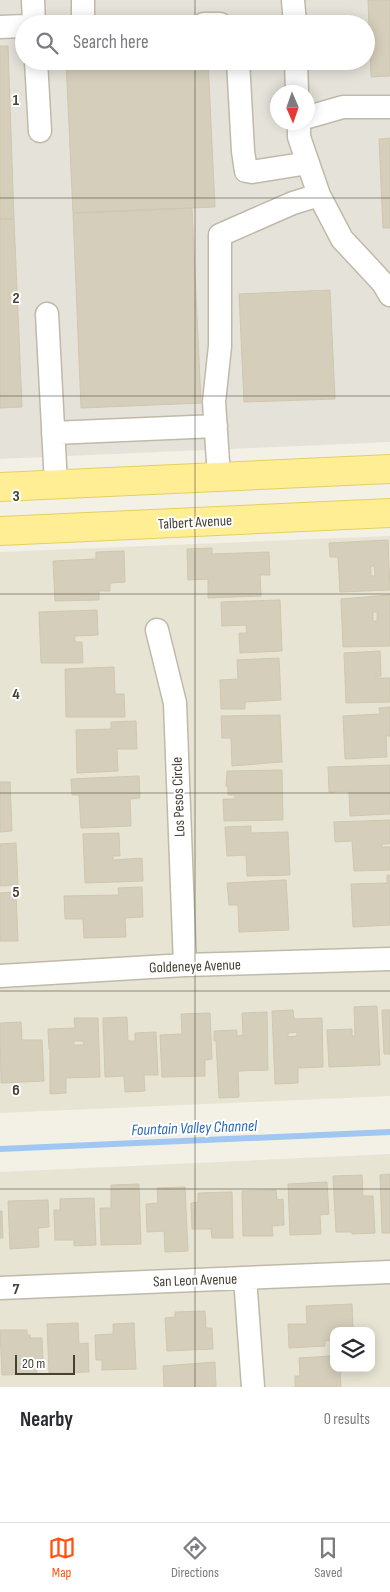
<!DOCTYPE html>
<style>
body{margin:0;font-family:"Sofia Sans Condensed",sans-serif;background:#f2f2f3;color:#2b2b33}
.controls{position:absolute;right:15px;bottom:15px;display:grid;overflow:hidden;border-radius:10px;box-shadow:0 2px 12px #0003}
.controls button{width:45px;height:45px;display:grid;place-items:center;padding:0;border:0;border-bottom:1px solid #e1e1e2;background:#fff;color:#2b2b33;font:25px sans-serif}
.compass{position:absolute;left:270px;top:85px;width:45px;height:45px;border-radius:50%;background:#fff;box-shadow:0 2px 12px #0003;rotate:178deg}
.scale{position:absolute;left:15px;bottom:12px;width:60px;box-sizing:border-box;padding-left:5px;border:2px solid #464135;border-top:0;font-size:14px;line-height:18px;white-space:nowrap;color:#464135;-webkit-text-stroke:4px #fff;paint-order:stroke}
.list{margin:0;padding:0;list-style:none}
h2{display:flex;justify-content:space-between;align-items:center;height:65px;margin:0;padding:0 20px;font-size:21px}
h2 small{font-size:16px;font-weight:400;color:#7c7c81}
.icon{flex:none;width:28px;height:28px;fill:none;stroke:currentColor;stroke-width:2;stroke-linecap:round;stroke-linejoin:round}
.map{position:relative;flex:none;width:390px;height:1387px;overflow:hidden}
.search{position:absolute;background:#fff;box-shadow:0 2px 12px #0003;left:15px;right:15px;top:15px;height:55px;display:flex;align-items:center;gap:12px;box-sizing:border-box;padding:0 18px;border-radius:28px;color:#7c7c81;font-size:19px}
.sheet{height:135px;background:#fff}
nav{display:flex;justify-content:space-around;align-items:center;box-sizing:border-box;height:70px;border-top:1px solid #e1e1e2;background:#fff;font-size:14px;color:#7c7c81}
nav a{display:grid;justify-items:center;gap:2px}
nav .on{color:#ff5311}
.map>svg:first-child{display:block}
.residential{fill:#e7e4d3;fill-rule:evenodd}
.industrial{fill:#e5e2da;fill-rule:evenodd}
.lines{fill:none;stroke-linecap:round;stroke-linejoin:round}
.stream{stroke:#a0c6f2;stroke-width:6}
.building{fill:#d5cebb;stroke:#d0c7ae;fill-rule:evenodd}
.minor-casing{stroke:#bfbaa8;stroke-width:25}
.major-casing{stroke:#e6cf60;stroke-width:30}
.minor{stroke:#fff;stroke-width:22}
.major{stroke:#ffee93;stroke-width:28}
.grid{fill:none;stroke:#464135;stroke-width:1;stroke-opacity:0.55}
.labels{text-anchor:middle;stroke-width:4;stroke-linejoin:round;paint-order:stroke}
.street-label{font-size:15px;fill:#464135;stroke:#fff}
.water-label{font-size:16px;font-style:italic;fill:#2b69b4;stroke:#fff}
.grid-label{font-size:16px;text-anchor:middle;font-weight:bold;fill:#464135;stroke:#fff;stroke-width:4;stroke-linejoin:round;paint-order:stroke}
</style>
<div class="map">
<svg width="390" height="1387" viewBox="0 0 390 1387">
<rect width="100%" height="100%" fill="#f3f1e6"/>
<!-- residential -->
<path class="residential" d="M390,536V1096L0,1113V552Z
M390,1154V1387H0V1172ZM334,1331H371V1368H334Z"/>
<!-- industrial -->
<path class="industrial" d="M0,0H390V442L0,459ZM24,24H366V61H24ZM278,92H308V122H278Z"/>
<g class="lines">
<!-- stream -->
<path class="stream" d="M0,1149L390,1132"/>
</g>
<!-- building -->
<path class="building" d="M368,0H390V76L371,77Z
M0,46H8L14,219H0Z
M66,61H208L215,207L73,213Z
M390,138V228H383L379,139Z
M192,208L201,403L81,408L73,213Z
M0,219H14L22,407L0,408Z
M330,290L335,399L244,402L239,294Z
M388,540L390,590L340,592L338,557H330L329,543ZM371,566H374L375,576H371Z
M212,548V554L269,552L270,575H260L261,596L208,598V579L188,580L187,549Z
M124,551L125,582L110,583V591H99V600L55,601L53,561L96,559V552Z
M390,595V646L343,647L341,599ZM373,612H377V621H373Z
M280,600L282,651L240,653L239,633H247L246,625L222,626L221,602Z
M97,610L98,635L75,636V642H82L83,663H41L39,612Z
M380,651L381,676L375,677V678H390V702L346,703L344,653Z
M279,658L281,700L245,702V709H221L220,680L238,679L237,660Z
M114,667L115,694H124L125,717H66L65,669Z
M390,707V736H386L387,757L345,759L343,716L380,714L379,708Z
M280,715L282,762L232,766L231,738H222L221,716Z
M136,721L137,749H117L118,771L77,773L76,730L111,729V722Z
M390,765V814L350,816L349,791L329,792L328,767Z
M282,770L283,820L224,821L223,799H235V795H228V787L226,786L227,771Z
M139,776L140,798L130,799L131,826L81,828L79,795H72L71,779Z
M0,782H10L12,831L0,832Z
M390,820V842L389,844H382V847H390V870L354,871L352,841L335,842L334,822Z
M251,826V833L288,832L290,875L247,876L246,855L227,856L225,827Z
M119,833L120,856H113V860L142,858L143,881L85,883L83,834Z
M16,843L18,885L0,886V844Z
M387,875H390V925L353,927L351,884L387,883Z
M286,880L289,930L239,932L238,905H229L227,883Z
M142,887L143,917L125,918L126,937L84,938L83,919H65L64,896L119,895L118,888Z
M16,892L18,941H0V893Z
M377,1006L380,1065L329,1067L327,1030L352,1029V1036H355L354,1007Z
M293,1010L294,1019L322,1018L323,1067L298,1068V1083L275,1084L272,1011ZM297,1032V1036L288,1037V1033Z
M382,1010H390V1054H384Z
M267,1012L268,1070L238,1071L239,1097L219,1098L216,1041H214V1031L237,1030V1036L243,1035L242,1013Z
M210,1013L212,1059L205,1060V1076L162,1077L160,1035L182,1034L181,1014Z
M127,1017L128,1041H135V1033L156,1032L158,1075H144L145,1091L125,1092L124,1076L105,1077L103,1018Z
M74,1018H98L100,1077L66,1078V1093L50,1094V1049H49L48,1029L75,1028ZM74,1041H83L84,1045H74Z
M21,1022L22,1040H42L44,1081L1,1083L0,1023Z
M390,1174V1233H382L380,1175Z
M362,1175L363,1196H373L375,1233L352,1234V1232H336L333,1176Z
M327,1182L329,1214L320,1215L321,1234L290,1235L288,1184Z
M139,1184L141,1244L101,1245L100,1208H111V1185Z
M185,1187L188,1251L165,1252L164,1231L147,1232L146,1204L158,1203L157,1188Z
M276,1190L277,1200L283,1199L284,1225L272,1226L273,1236H243L242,1191Z
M232,1192L233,1238H212L211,1229H192L191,1203L198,1202V1193Z
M94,1198L96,1245L74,1246V1240H55L54,1210H60V1199Z
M48,1200L49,1227L38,1228L39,1247L10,1249L8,1201Z
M0,1211H2L3,1238H0Z
M352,1304L353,1331H334V1340L325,1341V1346L289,1348L288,1324H307L306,1306Z
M205,1311L206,1328H212L213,1349L167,1351L165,1318L175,1317V1312Z
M78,1323L79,1344L88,1343L89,1372L49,1373L47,1324Z
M134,1323L136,1369L102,1370V1360H96L95,1335L113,1334V1324Z
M0,1330H27V1335H30L31,1338H42L43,1363L36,1364L37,1374L2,1375Z
M330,1356L331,1362H334V1368H340L341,1387H295V1376H300L299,1358Z
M215,1362L216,1387H164L163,1366Z"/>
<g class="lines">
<!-- minor casing -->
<g class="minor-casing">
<path id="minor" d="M33,0L34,24
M83,0V23L87,24
M293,0L295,24
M204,24H220
M0,27L24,26
M36,61L40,131
M238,61L243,151L246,171L252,172L308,163
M296,61L297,92
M308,117L343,107H390
M299,122V137L319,195L342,239L383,283L390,295
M47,314L56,484
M53,433L216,426
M219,477L214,402L220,346V235L293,203L319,195
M157,630L175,703L185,965
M0,976L185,965L390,959
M245,1278L253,1387
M0,1288L390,1272"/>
</g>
<!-- major casing -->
<g class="major-casing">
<path id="major" d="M0,487L390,469
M0,531L390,513"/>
</g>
<!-- minor -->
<use href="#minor" class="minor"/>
<!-- major -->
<use href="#major" class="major"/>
</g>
<!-- grid -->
<path class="grid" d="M195,0V24M195,61V1387M0,198H390M0,396H390M0,594H390M0,793H390M0,991H390M0,1189H390"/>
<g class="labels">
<!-- street labels -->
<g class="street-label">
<text transform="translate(195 522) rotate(-3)" y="5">Talbert Avenue</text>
<text transform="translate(178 797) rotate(-92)" y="5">Los Pesos Circle</text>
<text transform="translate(195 966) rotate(-2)" y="5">Goldeneye Avenue</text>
<text transform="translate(195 1280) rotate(-2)" y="5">San Leon Avenue</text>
</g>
<!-- water labels -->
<g class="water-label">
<text transform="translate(194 1127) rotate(-2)" y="6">Fountain Valley Channel</text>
</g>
</g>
<g class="grid-label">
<text x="16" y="105">1</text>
<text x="16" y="303">2</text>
<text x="16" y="501">3</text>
<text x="16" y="699">4</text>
<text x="16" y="897">5</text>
<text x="16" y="1095">6</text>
<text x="16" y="1294">7</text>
</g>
</svg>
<div class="controls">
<button><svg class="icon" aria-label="layers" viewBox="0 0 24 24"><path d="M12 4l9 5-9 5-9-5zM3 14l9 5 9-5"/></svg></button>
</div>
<svg class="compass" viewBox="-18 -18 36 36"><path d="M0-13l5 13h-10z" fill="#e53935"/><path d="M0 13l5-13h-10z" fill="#7c7c81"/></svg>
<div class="scale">20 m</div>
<div class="search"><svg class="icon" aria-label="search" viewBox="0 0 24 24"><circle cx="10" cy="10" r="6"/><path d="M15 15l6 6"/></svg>Search here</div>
</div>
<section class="sheet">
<h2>Nearby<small>0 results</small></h2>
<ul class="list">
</ul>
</section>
<nav>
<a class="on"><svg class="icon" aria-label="map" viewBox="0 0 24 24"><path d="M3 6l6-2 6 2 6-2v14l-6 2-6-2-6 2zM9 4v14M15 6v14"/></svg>Map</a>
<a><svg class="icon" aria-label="directions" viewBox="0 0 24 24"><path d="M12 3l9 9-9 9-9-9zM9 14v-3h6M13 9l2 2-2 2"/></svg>Directions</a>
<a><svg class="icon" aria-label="saved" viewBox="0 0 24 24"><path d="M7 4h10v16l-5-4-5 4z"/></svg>Saved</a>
</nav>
